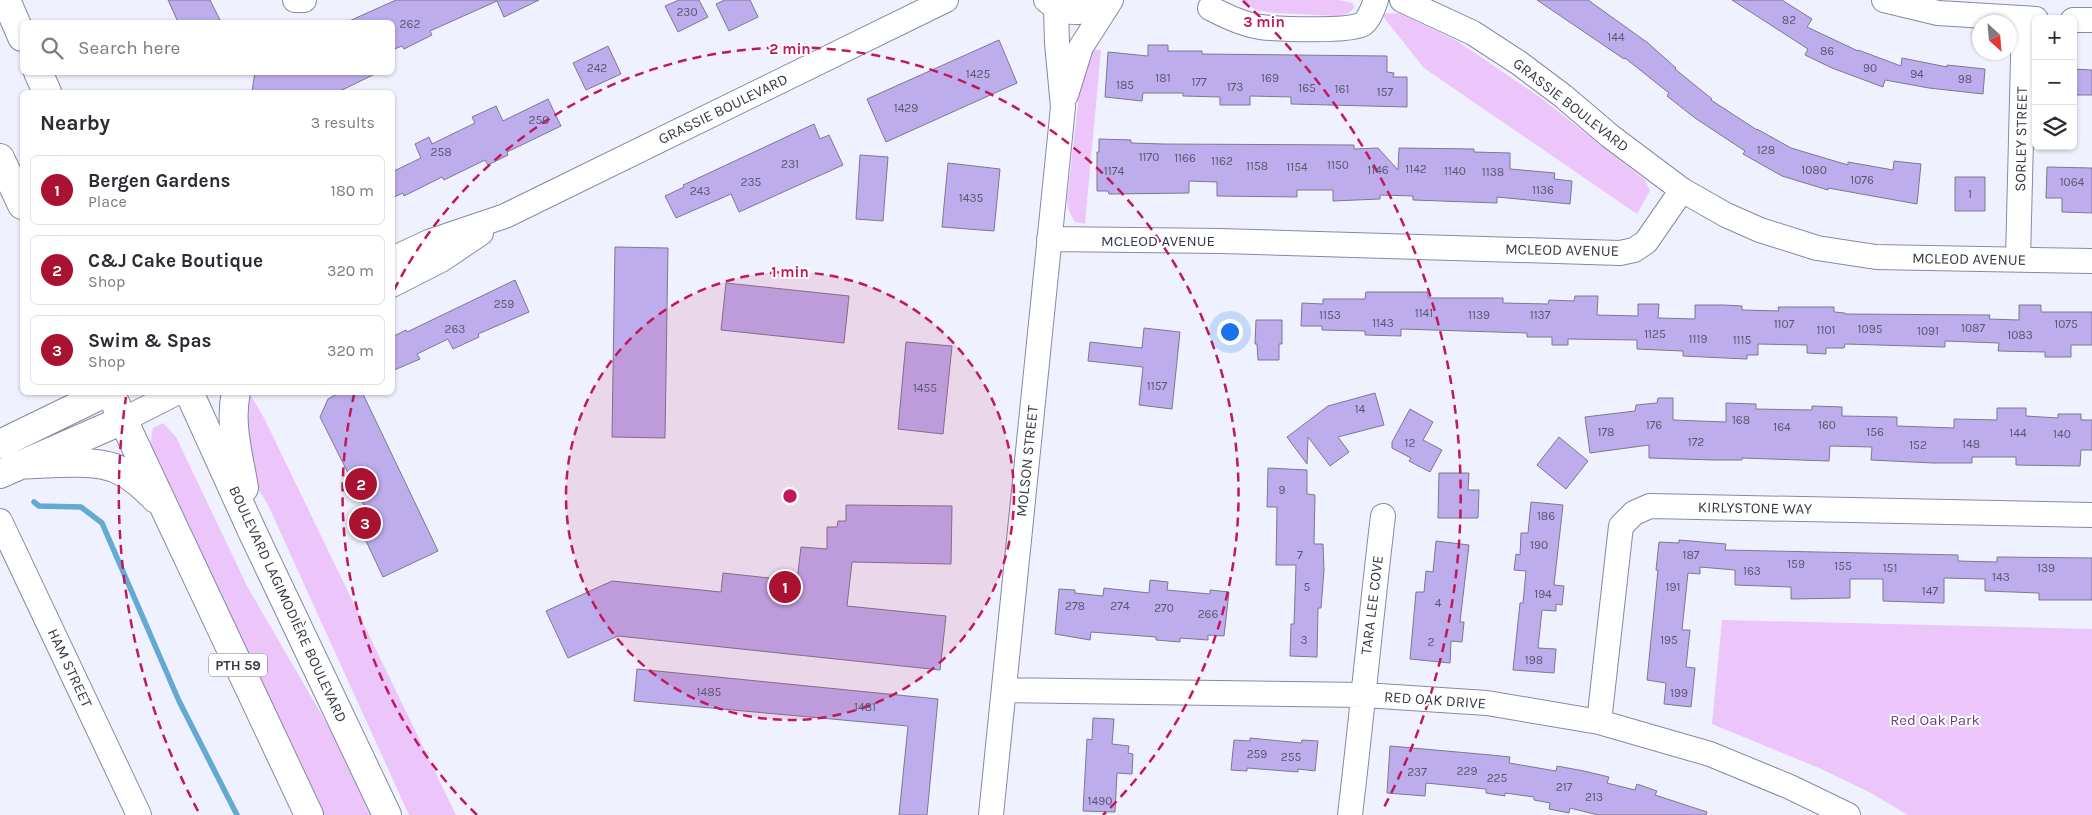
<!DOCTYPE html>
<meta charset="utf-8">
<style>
body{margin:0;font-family:Karla,sans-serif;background:#f7f7f7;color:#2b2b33}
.controls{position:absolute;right:15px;top:15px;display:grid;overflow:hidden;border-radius:8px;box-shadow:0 1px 4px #0004}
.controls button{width:45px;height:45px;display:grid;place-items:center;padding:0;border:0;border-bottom:1px solid #e1e1e2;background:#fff;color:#2b2b33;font:25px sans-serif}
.compass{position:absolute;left:1972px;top:15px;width:45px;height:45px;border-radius:50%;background:#fff;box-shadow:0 1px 4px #0004;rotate:154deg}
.you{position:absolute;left:1229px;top:331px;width:18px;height:18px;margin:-12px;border:4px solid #fff;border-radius:50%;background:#1a73e8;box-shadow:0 0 0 8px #1a73e833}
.badge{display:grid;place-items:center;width:32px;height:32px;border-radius:50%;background:#a91231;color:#fff;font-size:16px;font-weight:700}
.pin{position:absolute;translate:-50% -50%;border:2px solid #fff;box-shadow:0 1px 5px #0006}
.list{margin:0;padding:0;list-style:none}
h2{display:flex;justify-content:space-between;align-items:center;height:65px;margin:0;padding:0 20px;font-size:21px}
h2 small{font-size:16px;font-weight:400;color:#7c7c81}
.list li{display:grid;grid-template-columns:32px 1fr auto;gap:15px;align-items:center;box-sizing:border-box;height:70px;margin:0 10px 10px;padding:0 10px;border:1px solid #e1e1e2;border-radius:8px}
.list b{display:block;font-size:19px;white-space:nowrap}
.list p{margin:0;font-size:16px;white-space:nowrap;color:#7c7c81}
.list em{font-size:16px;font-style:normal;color:#7c7c81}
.icon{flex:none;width:28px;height:28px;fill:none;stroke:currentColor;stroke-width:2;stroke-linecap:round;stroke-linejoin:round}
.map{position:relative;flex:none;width:2092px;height:815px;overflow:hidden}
.search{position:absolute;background:#fff;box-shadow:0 1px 4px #0004;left:20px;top:20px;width:375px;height:55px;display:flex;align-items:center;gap:12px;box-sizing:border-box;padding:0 18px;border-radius:8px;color:#7c7c81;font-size:19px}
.panel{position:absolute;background:#fff;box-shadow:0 1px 4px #0004;left:20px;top:90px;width:375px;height:305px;border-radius:8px}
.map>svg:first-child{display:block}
.green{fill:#ecc5fa}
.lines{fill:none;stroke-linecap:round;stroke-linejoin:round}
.stream{stroke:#63a9d1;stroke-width:5.5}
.building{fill:#beaded;stroke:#7d7792}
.minor-casing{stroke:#848aa5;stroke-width:26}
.major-casing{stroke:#848aa5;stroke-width:30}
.minor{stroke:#fff;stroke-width:24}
.major{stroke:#fff;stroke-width:28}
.ring{fill:none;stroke:#c2185b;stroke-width:2.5;stroke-dasharray:9 6}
.labels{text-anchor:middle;stroke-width:4;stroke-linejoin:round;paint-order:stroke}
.number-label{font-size:12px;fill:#595770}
.shield{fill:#fff;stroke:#73757e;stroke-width:1}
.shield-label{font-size:14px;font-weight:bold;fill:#373a46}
.street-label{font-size:15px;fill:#373a46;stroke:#fff}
.park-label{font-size:15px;fill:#6f3c81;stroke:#fff}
.centre{fill:#c2185b;stroke:#fff;stroke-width:2.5}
.ring-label{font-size:15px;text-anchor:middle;font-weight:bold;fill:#c2185b;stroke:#fff;stroke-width:4;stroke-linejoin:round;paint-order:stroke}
</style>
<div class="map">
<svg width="2092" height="815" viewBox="0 0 2092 815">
<rect width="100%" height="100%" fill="#eff2fe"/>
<!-- green -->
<path class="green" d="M1241,0H1339L1353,3L1354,8L1349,13L1337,16L1275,13L1256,10Z
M1399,13L1457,41L1541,98L1645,180L1650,191L1637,214L1424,68L1381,14Z
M1084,50H1101L1085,224L1075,222L1069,211L1067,201Z
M243,396H251L264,418L456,815H409L268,505L252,479Z
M163,423L176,437L248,588L338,743L373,815H321L150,446L153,428Z
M1722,620L2092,629V815H1908L1869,792L1819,768L1712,724Z"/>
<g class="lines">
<!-- stream -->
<path class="stream" d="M34,502L39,506L81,507L102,523L179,701L237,815"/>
</g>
<!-- building -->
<path class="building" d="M168,0H210L221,22H178Z
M396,0H539L504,17L497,1L430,31L432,35L404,49L402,46L392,50V22H347Z
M679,0H699L708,17L678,32L665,6Z
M725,0H750L758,17L729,31L716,4Z
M1537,0H1588L1648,43L1676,68L1675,69L1712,99L1711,100L1757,130V129L1791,148L1848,165V162L1893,170L1894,161L1921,164L1917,204L1828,188V190L1782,176L1743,154L1745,151L1695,118L1667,96L1669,93L1625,58L1624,59Z
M1732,0H1782L1812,19L1807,27L1858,51V50L1901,66L1902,58L1947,67V65L1985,69L1983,94L1929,88L1885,80L1883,87L1832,68L1805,55L1808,49Z
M999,40L1017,83L886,142L867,99Z
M1148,45H1168V51H1202V54L1387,56V72L1394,73L1393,77H1407V107L1291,104V97L1250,96V105H1220V97L1183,96V93H1143L1142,101L1105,97L1108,52L1148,56Z
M608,46L621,74L586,90L573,63Z
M2073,69L2092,70V95H2073Z
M255,72H379L338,92H252Z
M548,99L561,126L507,152L508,155L488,165L485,160L444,180L442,177L404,196L403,193L392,198V172L421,158L415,144L429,137L432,144L475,123L472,117L496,106L503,121Z
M814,124L820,139L829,135L843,165L739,212L731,194L676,218L665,196L684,187L683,185L692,181Z
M1099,139L1131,140V143L1164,144L1354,145V149L1378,148L1398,170L1399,148L1474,149V152L1510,153V169L1555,173L1554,179L1572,181L1570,204L1497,197V203L1413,200V196L1380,195V199L1333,201V190H1297V197L1217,196V182L1189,181V193L1109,194L1108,191H1097V152H1099Z
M860,155L888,157L883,221L856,219Z
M948,163L1000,169L994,231L942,227Z
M2047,167L2092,168V213L2062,212V198H2046Z
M1955,177H1985V211H1955Z
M615,247L668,248L665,438L612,437Z
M515,280L529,312L478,334L479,337L453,349L448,339L417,354L420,359L392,371V337L406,330L407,332Z
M726,283L849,296L844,343L721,330Z
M1366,292H1428V298H1503V303L1548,304L1549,300L1574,301L1575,296H1598L1597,315L1638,316V304H1659L1658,318L1695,319V305H1724L1742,306V310L1779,311L1778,307H1834V312L1845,313V314L1990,315L1989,319L2019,320V305H2041V312H2092V345H2071V357H2045V352L1998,351L1999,343L1945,341V347L1845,344L1844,348H1826V354L1807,353V345L1758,344V355H1747V359L1725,358L1683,356V351L1637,349V340L1568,339V345H1552V337H1527V333L1401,329V336L1365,335V331L1322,330V326H1301L1302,303L1323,304V299H1365Z
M1256,320H1282V344H1279V360H1258L1257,344H1255Z
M1144,328L1180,332L1172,409L1139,405L1143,367L1088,361L1090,342L1142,348Z
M906,342L952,346L943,434L898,429Z
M341,392H362L438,551L383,577L360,528L367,511L320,417L328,399Z
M1375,393L1384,425L1338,437L1349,452L1330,466L1308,437L1307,464L1287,437L1328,406Z
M1658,398H1673V420L1726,422V403L1756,404V409L1812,410V406L1842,407V416L1897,417V426L1954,428V419L1997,420V408H2026V416L2058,418V414H2081V420H2092V450H2081L2080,466L2016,465V457H1972V463H1933L1871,460L1872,447L1830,446L1829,461L1742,458V460H1714L1649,458V445L1590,453L1585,417L1635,411L1636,405L1657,403Z
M1410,409L1433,422L1423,440L1442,450L1430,472L1409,461L1411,458L1392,448V442Z
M1559,437L1588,461L1566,489L1537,465Z
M1268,468L1307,470V494L1315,495L1314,544H1323L1324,570L1321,608H1318L1317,657L1290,656L1291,624H1294L1296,565H1276L1277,507H1267Z
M1439,473H1469L1468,490H1479L1478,518H1438Z
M1531,502L1563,505L1554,585L1564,586L1562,605L1556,604V611L1542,610L1538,648L1556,649L1554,673L1513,670L1520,603H1523L1526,571L1514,570L1516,554L1520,555L1521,533H1528Z
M846,505L952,506L951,564L852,562L847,606L946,616L940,670L618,636L568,658L546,611L612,581L721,592L723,573L797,581L801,547L827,549V527H837L838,521H846Z
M1679,540L1726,544L1725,550L1958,555V561L1997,562V557L2092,558V600H2039V593L1985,591V579L1944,578V603L1883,601V579H1850V598L1791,599V587L1735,585V570L1700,567V574L1688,573L1682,630H1690L1686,667L1695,668L1691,707L1664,704L1666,683L1647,680L1658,570H1656L1659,542L1679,543Z
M1436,541L1469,545L1460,622H1464L1462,642L1451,641L1450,663L1410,659L1416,592H1424L1426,571L1433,572Z
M1150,580L1168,582L1167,590L1210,594V590L1229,592L1224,636L1208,635V640L1180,638V642L1156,640V637L1091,632L1090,640L1055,634L1059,589L1075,590V593L1103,596L1104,588L1149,593Z
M637,669L938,699L927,815H899L908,726L634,701Z
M1093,718L1114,719L1112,744L1129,746L1128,753L1133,754L1132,774L1117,773L1115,812L1083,811L1087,739L1092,740Z
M1250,738L1301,743L1302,740L1318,741L1315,771L1298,769V772L1247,768V771L1231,770L1234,740L1250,741Z
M1390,746L1491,755L1510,757L1509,763L1556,771L1557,766L1584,771L1609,777L1607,783L1635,790L1637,784L1657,791L1655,795L1707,812L1706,815H1598L1570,808L1569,813L1549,809L1550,803L1534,800V797L1505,793V796L1486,793V789L1426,783L1425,796L1387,793Z"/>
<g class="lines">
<!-- minor casing -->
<g class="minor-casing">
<path id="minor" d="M295,0H304
M1046,0C1066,17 1090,15 1110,0
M1402,0L1473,33L1519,63L1563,96L1610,136L1682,190L1726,215L1760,230L1817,248L1876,257L2092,261
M1884,0L1938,13L2036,19
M1210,8C1226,16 1242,24 1260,27C1277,29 1352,32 1363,24C1370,18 1373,8 1376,0
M2073,20H2092
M1066,95L1081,47L1111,0
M1049,239L1221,241L1620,253L1634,250L1646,242L1682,190
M392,259L431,241L505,216L946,0
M2018,259L2024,19
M392,285L441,260L481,233
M123,420L178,392
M0,521L139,815
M1004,690L1364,695L1487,703L1599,722L1710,754L1790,787L1848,815
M1599,722L1621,526L1634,513L1650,506L2092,515
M991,815L1063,107L1057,43L1056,8
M1350,815C1362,715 1371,615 1383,516"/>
</g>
<!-- major casing -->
<g class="major-casing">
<path id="major" d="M6,0L22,37
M38,72L47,92
M0,158L22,205
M110,392L309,815
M189,392L252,531L387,815
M236,392C229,424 239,457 244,488
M0,444L107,392
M19,465C46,464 96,458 119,470C134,477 145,488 156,499
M0,474L123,420"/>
</g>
<!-- minor -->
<use href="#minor" class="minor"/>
<!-- major -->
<use href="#major" class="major"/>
</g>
<!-- distance rings -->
<circle cx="790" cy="496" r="224" fill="#c2185b" fill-opacity=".12"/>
<g class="ring">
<circle cx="790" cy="496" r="224"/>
<path d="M477 815A447 447 0 0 1 354 395M394 290A447 447 0 1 1 1103 815"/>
<path d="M198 811A671 671 0 0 1 126 397M1243 1A671 671 0 0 1 1382 811"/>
</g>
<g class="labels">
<!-- number labels -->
<g class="number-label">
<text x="687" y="16">230</text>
<text x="1789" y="24">82</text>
<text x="410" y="28">262</text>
<text x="1616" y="41">144</text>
<text x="1827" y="55">86</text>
<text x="597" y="72">242</text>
<text x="1870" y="72">90</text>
<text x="978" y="78">1425</text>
<text x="1917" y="78">94</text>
<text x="1163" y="82">181</text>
<text x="1270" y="82">169</text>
<text x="1965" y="83">98</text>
<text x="1199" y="86">177</text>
<text x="1125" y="89">185</text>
<text x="1235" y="91">173</text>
<text x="1307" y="92">165</text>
<text x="1342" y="93">161</text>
<text x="1385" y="96">157</text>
<text x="906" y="112">1429</text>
<text x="539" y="124">250</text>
<text x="1766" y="154">128</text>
<text x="441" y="156">258</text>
<text x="1149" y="161">1170</text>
<text x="1185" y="162">1166</text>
<text x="1222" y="165">1162</text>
<text x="790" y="168">231</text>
<text x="1338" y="169">1150</text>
<text x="1257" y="170">1158</text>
<text x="1297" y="171">1154</text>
<text x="1416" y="173">1142</text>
<text x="1378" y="174">1146</text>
<text x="1814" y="174">1080</text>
<text x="1114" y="175">1174</text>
<text x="1455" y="175">1140</text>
<text x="1493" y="176">1138</text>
<text x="1862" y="184">1076</text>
<text x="751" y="186">235</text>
<text x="2072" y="186">1064</text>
<text x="1543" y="194">1136</text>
<text x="700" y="195">243</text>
<text x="1970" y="198">1</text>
<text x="971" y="202">1435</text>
<text x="504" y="308">259</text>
<text x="1424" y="317">1141</text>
<text x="1330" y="319">1153</text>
<text x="1479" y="319">1139</text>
<text x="1540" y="319">1137</text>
<text x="1383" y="327">1143</text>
<text x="1784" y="328">1107</text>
<text x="2066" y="328">1075</text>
<text x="1973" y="332">1087</text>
<text x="455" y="333">263</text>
<text x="1870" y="333">1095</text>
<text x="1826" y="334">1101</text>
<text x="1928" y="335">1091</text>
<text x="1655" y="338">1125</text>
<text x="2020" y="339">1083</text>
<text x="1698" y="343">1119</text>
<text x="1742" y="344">1115</text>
<text x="1157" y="390">1157</text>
<text x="925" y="392">1455</text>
<text x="1360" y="413">14</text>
<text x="1741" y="424">168</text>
<text x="1654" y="429">176</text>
<text x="1827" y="429">160</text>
<text x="1782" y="431">164</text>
<text x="1606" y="436">178</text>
<text x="1875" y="436">156</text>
<text x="2018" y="437">144</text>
<text x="2062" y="438">140</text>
<text x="1696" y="446">172</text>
<text x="1410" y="447">12</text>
<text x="1971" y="448">148</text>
<text x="1918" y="449">152</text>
<text x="1282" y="494">9</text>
<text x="1546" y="520">186</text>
<text x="1539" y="549">190</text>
<text x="1300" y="559">7</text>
<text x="1691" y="559">187</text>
<text x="1796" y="568">159</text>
<text x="1843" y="570">155</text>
<text x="1890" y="572">151</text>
<text x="2046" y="572">139</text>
<text x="1752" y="575">163</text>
<text x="2001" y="581">143</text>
<text x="1307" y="591">5</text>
<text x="1673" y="591">191</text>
<text x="1930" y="595">147</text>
<text x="1543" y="598">194</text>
<text x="1438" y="607">4</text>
<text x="1075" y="610">278</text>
<text x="1120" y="610">274</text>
<text x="1164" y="612">270</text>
<text x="1208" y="618">266</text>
<text x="1304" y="644">3</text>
<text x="1669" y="644">195</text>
<text x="1431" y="646">2</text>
<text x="1534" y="664">198</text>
<text x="709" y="696">1485</text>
<text x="1679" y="697">199</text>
<text x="865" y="711">1481</text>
<text x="1257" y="758">259</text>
<text x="1291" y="761">255</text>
<text x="1467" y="775">229</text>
<text x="1417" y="776">237</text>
<text x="1497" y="782">225</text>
<text x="1564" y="791">217</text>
<text x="1594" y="801">213</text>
<text x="1100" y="805">1490</text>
</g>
<!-- shield labels -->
<rect class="shield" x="209" y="653.5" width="58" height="23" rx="4"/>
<g class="shield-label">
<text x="238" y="670">PTH 59</text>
</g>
<!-- street labels -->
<g class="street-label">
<text transform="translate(1571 105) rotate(38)" y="5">GRASSIE BOULEVARD</text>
<text transform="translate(723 109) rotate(-26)" y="5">GRASSIE BOULEVARD</text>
<text transform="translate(2021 139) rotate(-89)" y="5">SORLEY STREET</text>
<text x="1158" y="246">MCLEOD AVENUE</text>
<text transform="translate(1562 250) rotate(1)" y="5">MCLEOD AVENUE</text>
<text transform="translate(1969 259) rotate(1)" y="5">MCLEOD AVENUE</text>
<text transform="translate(1027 461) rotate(-84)" y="5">MOLSON STREET</text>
<text transform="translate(1755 508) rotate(1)" y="5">KIRLYSTONE WAY</text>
<text transform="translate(288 604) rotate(65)" y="5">BOULEVARD LAGIMODIÈRE BOULEVARD</text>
<text transform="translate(1372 605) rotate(-83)" y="5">TARA LEE COVE</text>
<text transform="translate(70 668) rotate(65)" y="5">HAM STREET</text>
<text transform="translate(1435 700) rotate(4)" y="5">RED OAK DRIVE</text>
</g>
<!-- park labels -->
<g class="park-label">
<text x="1935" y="725">Red Oak Park</text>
</g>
</g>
<circle cx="790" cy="496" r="8" class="centre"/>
<g class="ring-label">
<text x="1264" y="27">3 min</text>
<text x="790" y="54">2 min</text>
<text x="790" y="277">1 min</text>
</g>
</svg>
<div class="controls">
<button>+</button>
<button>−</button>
<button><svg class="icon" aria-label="layers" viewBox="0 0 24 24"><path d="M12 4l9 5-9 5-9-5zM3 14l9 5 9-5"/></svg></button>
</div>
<svg class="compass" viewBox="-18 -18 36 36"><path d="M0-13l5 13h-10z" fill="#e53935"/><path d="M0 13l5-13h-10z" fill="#7c7c81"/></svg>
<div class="you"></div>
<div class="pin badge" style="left:785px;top:587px">1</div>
<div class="pin badge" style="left:361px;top:484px">2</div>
<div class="pin badge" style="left:365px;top:523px">3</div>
<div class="search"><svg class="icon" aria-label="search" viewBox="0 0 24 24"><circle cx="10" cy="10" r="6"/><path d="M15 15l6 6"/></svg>Search here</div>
<section class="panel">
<h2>Nearby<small>3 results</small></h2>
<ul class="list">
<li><span class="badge">1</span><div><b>Bergen Gardens</b><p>Place</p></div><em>180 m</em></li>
<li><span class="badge">2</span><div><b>C&amp;J Cake Boutique</b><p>Shop</p></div><em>320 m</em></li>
<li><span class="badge">3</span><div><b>Swim &amp; Spas</b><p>Shop</p></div><em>320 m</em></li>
</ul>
</section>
</div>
